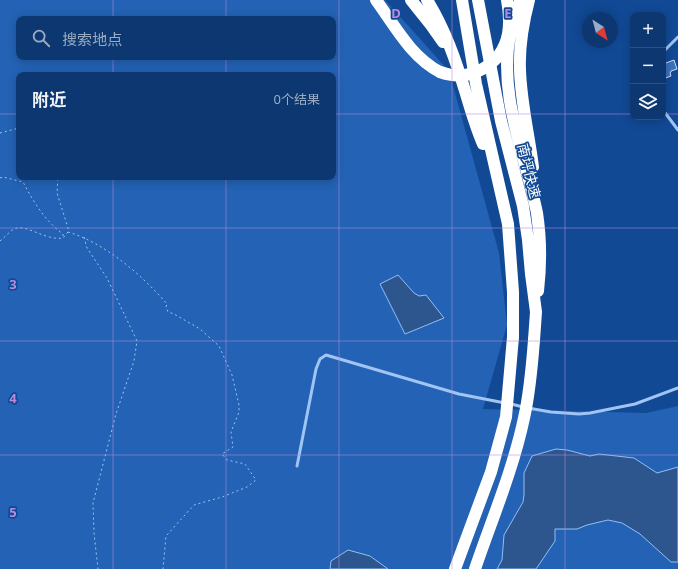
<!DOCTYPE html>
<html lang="zh">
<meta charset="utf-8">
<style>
body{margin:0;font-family:"Noto Sans","Noto Sans SC",sans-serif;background:#1b4278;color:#f1f3f6}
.controls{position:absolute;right:12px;top:12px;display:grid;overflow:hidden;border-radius:8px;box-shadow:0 2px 10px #0003}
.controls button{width:36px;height:36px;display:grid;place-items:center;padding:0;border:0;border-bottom:1px solid #2d5183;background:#0d3770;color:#f1f3f6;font:20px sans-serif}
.compass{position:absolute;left:582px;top:12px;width:36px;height:36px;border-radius:50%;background:#0d3770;box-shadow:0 2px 10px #0003;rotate:144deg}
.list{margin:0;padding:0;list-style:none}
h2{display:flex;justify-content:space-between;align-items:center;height:52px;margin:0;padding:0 16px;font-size:17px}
h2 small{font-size:13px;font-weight:400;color:#9aacc3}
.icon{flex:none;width:22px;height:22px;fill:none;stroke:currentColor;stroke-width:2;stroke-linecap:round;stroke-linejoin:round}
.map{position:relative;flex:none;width:678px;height:569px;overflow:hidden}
.search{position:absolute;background:#0d3770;box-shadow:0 2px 10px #0003;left:16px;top:16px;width:320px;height:44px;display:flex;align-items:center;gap:10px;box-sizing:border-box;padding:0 14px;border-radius:8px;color:#9aacc3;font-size:15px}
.panel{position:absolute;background:#0d3770;box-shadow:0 2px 10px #0003;left:16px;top:72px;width:320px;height:108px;border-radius:8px}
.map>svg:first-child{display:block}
.green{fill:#2362b4;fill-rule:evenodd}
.water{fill:#2e568e;stroke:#91bff6}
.building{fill:#3a72bd;stroke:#c7dffd}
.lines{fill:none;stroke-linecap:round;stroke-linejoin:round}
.path{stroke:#a0c4f3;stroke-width:1;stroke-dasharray:2 3;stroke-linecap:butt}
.lane{stroke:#a0c4f3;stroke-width:3}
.highway{stroke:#fff;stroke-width:12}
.highway-bridge{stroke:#fff;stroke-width:12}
.grid{fill:none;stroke:#b68bdc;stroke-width:1;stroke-opacity:0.55}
.labels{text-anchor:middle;stroke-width:3.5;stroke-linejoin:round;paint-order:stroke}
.street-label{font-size:14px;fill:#fff;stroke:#114995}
.grid-label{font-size:13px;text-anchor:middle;font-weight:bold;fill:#b68bdc;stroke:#114995;stroke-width:3.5;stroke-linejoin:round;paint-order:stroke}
</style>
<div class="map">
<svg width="678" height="569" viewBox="0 0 678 569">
<rect width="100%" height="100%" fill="#114995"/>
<!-- green -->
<path class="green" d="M0,0H385L449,71L499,253L507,325L483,409L646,413L678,406V569H0ZM19,19H333V57H19ZM19,75H333V177H19Z"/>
<!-- water -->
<path class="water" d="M398,275L414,293L419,296L426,295L444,318L405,334L380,284Z
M556,449L567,450L590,456L599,454L634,458L657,473L678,467V562H671L640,534L622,523L608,520L587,525L577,529H555V541L536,569H497L502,560L504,535L523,502L524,495V473L532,456Z
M348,550L370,556L388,569H330L331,561Z"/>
<!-- building -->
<path class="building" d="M674,60L677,69L671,71V72L670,73L671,76L663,79V64Z"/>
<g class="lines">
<!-- path -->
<path class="path" d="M0,133L19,128
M0,178L3,177L23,182C33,201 45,221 63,234V237
M68,232C105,243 142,275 167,304L166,307L168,312L174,314L200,329L219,346L232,375L239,405V412L231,432L233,447L222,454L227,460L245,464L256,480L247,487L222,497L194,505L166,536L163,569
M84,237L87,248L107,278L137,341L134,361L116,414L93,503L94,533L98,569
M0,241C5,237 9,232 14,229C26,223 45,241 63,238L68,232V228L57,193L58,177"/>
<!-- lane -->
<path class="lane" d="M663,52L678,37
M663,110L678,130
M511,404L523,407
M528,408L551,412L579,414L590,413L635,404L678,388
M297,466L316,369L320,359L326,355L459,394L505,403"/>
<!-- highway -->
<path class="highway" d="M376,0C395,26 411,57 440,72
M411,0L431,25L443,42
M427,0C445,29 456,61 466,94C471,111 476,128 483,144
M462,0L476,84L508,224L513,292V337
M478,0L501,121L523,206L528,240L531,274L536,312L534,340
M521,0C514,11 512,22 510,34C498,95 525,154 537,213C541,239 541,265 538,291
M529,0C523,23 519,47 520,70C521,103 529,135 533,167"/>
<!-- highway-bridge -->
<path class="highway-bridge" d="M440,72C470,83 502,65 508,34C510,23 509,11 507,0
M455,569L491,472L506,417L513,337
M475,569C492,519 513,470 524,418C530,392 532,366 534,340"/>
</g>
<!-- grid -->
<path class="grid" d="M113,0V19M226,0V19M339,0V569M452,0V569M565,0V569M113,57V75M226,57V75M0,114H19M333,114H633M663,114H678M113,177V569M226,177V569M0,228H678M0,341H678M0,455H678"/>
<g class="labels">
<!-- street labels -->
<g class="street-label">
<text transform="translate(529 171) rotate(76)" y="5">南坪快速</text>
</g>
</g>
<g class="grid-label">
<text x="396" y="18">D</text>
<text x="508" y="18">E</text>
<text x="13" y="289">3</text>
<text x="13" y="403">4</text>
<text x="13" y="517">5</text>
</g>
</svg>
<div class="controls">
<button>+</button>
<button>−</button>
<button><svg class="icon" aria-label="layers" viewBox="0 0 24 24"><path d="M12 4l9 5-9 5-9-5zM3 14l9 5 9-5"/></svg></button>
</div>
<svg class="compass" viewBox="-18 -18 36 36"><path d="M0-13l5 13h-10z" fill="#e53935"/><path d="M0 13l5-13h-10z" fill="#9aacc3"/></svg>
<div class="search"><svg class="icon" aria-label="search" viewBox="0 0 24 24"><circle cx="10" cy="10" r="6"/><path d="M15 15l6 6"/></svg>搜索地点</div>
<section class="panel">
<h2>附近<small>0个结果</small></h2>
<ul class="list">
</ul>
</section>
</div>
